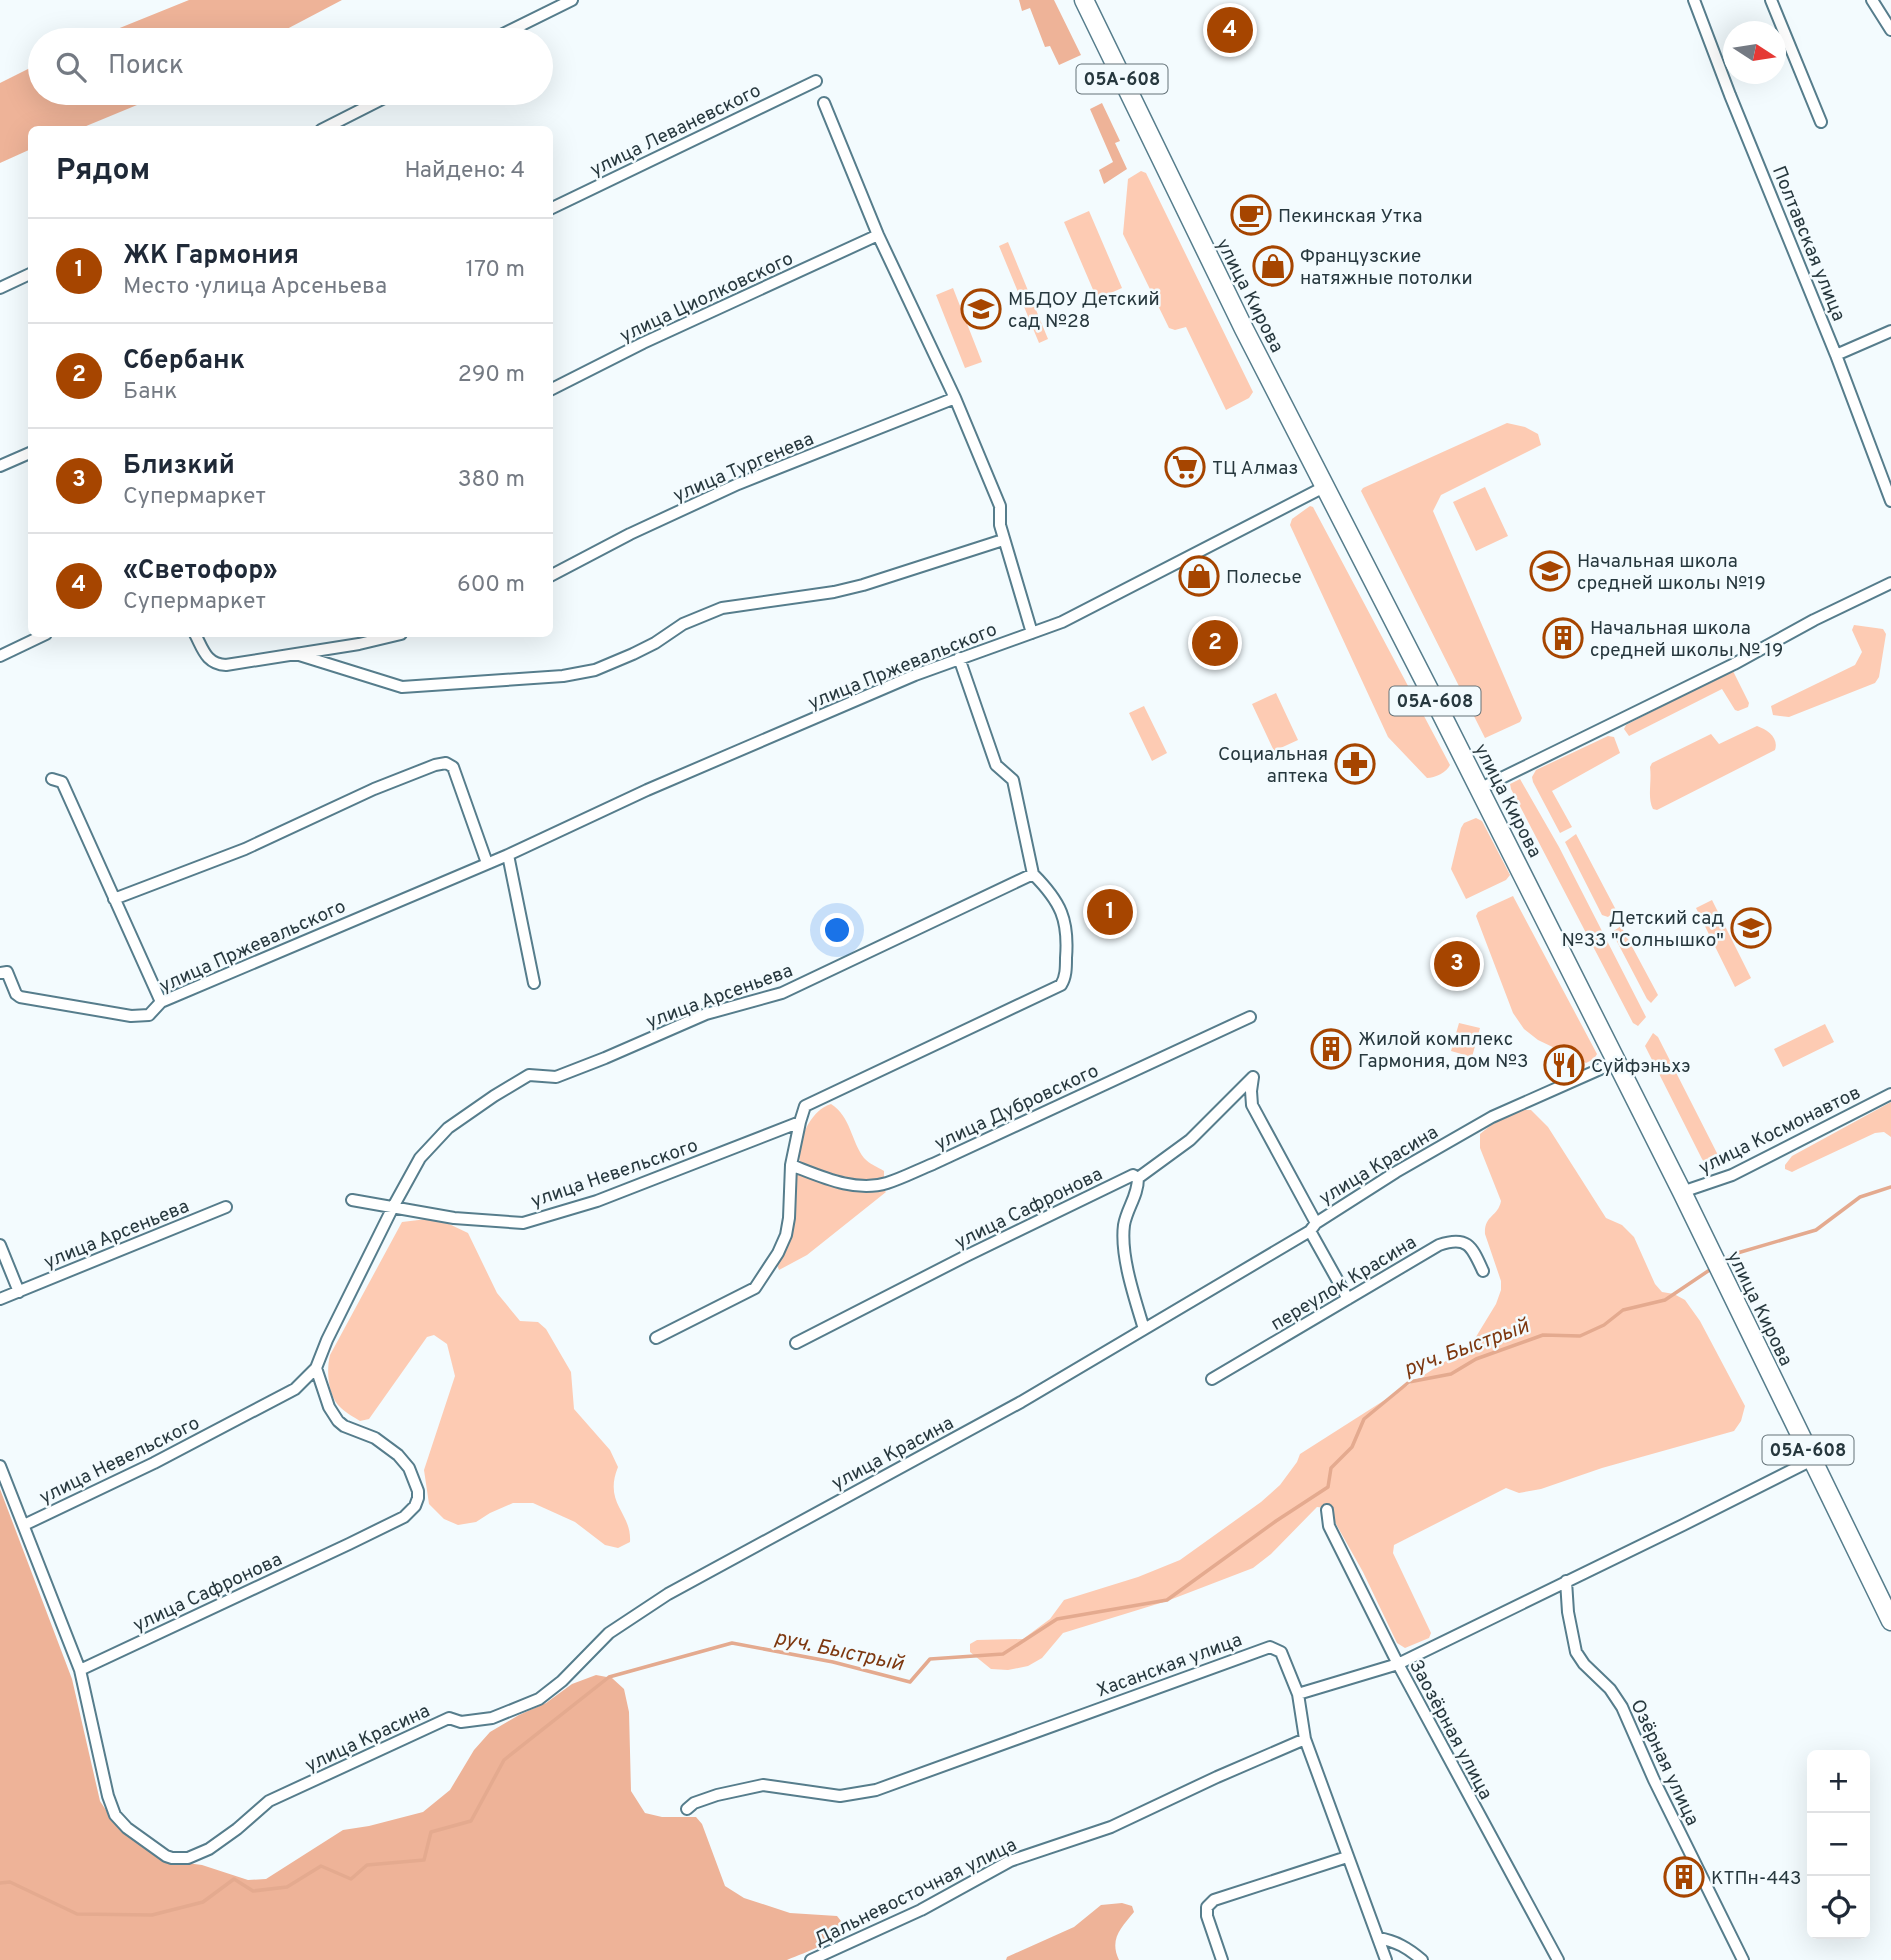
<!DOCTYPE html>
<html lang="ru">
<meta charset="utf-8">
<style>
body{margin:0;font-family:Overpass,sans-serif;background:#f2f2f3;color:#1f2937}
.controls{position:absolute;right:21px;bottom:21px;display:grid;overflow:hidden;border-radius:10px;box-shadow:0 7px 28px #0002}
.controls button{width:63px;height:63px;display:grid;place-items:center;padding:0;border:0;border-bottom:2px solid #e0e1e3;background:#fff;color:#1f2937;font:35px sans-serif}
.compass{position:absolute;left:1723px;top:21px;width:63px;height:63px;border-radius:50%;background:#fff;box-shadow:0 7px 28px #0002;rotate:102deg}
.you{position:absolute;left:838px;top:931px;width:24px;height:24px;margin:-18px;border:5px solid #fff;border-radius:50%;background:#1a73e8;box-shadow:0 0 0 10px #1a73e833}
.badge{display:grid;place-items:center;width:46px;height:46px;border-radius:50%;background:#a64500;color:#fff;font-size:23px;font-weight:700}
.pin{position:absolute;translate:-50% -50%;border:4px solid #fff;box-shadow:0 2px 7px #0006}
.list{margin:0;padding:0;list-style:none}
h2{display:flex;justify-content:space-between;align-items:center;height:91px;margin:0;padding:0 28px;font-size:30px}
h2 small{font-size:23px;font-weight:400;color:#747a83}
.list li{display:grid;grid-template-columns:46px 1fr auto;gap:21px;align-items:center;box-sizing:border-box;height:105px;padding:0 28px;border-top:2px solid #e0e1e3}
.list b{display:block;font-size:26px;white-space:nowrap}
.list p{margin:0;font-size:23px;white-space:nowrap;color:#747a83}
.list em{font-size:23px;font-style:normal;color:#747a83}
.icon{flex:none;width:38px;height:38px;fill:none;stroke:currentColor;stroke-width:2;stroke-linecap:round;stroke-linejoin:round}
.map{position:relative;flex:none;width:1891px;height:1960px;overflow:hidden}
.search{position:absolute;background:#fff;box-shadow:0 7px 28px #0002;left:28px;top:28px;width:525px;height:77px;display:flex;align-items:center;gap:18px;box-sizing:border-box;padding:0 24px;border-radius:38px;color:#747a83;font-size:26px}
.panel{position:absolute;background:#fff;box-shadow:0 7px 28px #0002;left:28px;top:126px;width:525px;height:511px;border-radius:10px}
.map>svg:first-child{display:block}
.green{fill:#fdcbb3}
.forest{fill:#eeb398}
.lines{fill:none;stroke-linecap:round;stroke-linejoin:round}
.stream{stroke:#e4aa8f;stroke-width:3.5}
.street-casing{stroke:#567d8c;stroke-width:14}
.primary-casing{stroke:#567d8c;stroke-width:21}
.street{stroke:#fff;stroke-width:10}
.primary{stroke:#fff;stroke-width:18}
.labels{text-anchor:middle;stroke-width:5;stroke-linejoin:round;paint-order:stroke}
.shield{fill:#f3fbfe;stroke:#647278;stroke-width:2}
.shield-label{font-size:18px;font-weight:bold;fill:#27383e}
.street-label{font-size:19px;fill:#27383e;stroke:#f3fbfe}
.poi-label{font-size:19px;fill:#27383e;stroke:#f3fbfe;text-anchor:start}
.water-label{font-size:21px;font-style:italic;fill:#7d370f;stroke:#f3fbfe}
</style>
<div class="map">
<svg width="1891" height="1960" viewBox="0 0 1891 1960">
<rect width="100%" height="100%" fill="#f3fbfe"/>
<!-- green -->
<path class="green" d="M1141,171L1146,173L1253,392L1249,398L1226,410L1186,327L1175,330L1169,328L1123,234L1128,179Z
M1089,211L1122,288L1097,299L1064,222Z
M1008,242L1048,339L1039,343L999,246Z
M953,288L982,362L965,368L936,295Z
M1507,423L1525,427L1538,434L1541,445L1441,495L1433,511L1522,718L1520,722L1485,738L1361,491L1363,488Z
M1485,487L1508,536L1476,551L1453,502Z
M1310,506L1313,507L1450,765C1447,772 1435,778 1427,778L1388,737L1290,525L1292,519Z
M1854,625L1883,629L1886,634L1879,677L1875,683L1789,717L1773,715L1771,706L1855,665L1862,652L1852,630Z
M1730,671H1733L1749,703L1748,707L1738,711L1735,710L1722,689L1629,736L1624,729L1626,725Z
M1276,693L1298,740L1274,751L1252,704Z
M1144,706L1167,753L1152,761L1129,713Z
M1757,726C1768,730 1779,738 1775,750L1657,810L1653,809C1647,798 1652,782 1650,767L1652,763L1711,734L1719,744Z
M1608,736L1614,737L1620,753L1552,791L1572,827L1560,833L1533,782L1532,777L1536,770Z
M1520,779L1559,847L1646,1017L1638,1026L1633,1023L1511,789L1510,784Z
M1476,818L1482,821L1510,875L1506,880L1466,899L1451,869L1461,828L1464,823Z
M1576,834L1616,910L1608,917L1602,915L1565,842Z
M1513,896L1597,1054L1594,1059L1586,1063L1538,1040L1524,1029L1513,1013L1476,916L1478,912Z
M1712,900L1751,978L1735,987L1696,908Z
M1621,926L1658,995L1651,1003L1647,999L1612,932Z
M1459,1023L1480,1028L1472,1057L1451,1051Z
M1825,1024L1834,1042L1783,1067L1774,1049Z
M1653,1033L1658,1037L1722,1163L1720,1167H1708L1702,1159L1645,1046Z
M1891,1102V1137L1884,1132L1875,1133L1798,1169L1792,1172L1785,1169V1165L1792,1156Z
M831,1104C851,1117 851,1141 864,1158C869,1164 878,1167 884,1171V1177C859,1190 823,1172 800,1163C796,1143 810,1110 831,1104Z
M1523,1110H1531L1548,1127L1606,1218L1622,1225L1634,1237L1655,1284L1662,1292L1674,1294L1685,1300L1700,1321L1745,1406L1741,1421L1734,1431L1602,1468L1541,1489L1519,1493L1506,1488L1394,1545L1393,1553L1431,1633L1429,1638L1405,1648L1397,1643L1363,1572L1327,1508L1317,1507L1271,1554L1253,1568L1167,1601L1063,1633L1042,1658L1028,1666L1008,1670L991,1669L970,1652V1644L977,1640L1023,1639L1050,1619L1064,1600L1138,1577L1180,1560L1261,1502L1280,1485L1297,1462L1300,1454L1471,1345L1496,1304L1501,1290V1281L1485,1234C1484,1215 1498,1217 1501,1201L1480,1148V1134L1496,1121Z
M797,1173L865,1190H884L886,1192L807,1255L779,1270L777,1265L791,1239L795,1220Z
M427,1219L447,1223L468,1233L497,1293L520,1321L538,1322L546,1329L571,1372L574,1409L610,1450L618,1467C603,1504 632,1512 630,1542L618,1548L605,1545L575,1522L533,1503H513L490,1513L476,1522L458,1525L444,1519L429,1504L424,1470L455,1376L447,1344L434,1335L427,1337L369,1419L360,1421C354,1417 346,1413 341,1408C328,1397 326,1371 330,1355L402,1222Z"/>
<!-- forest -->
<path class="forest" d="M189,0H342L266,40H90Z
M1019,0H1054L1081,55L1059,65L1050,46L1045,47L1030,8L1022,11Z
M40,63V93H166L79,129L32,130L31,149L0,163V83Z
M1102,103L1120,141L1115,143L1127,169L1104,184L1099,170L1113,162L1090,109Z
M0,1489L72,1679L100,1801L113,1821L171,1861L202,1865L248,1880L266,1879L343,1830L369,1826L423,1812L450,1790L474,1750L490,1732L519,1715L546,1703L572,1684L596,1675L612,1678L624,1689L629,1712L631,1791L645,1813L662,1817H696L702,1824L725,1886L744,1898L790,1913L837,1916L841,1921C834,1945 808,1951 787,1960H0Z
M1122,1903L1132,1906L1134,1912C1121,1928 1109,1939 1119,1960H1006L1007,1957L1074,1927L1101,1905Z"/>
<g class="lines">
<!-- stream -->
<path class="stream" d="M1724,1261L1734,1254L1816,1230L1860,1197L1891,1187
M0,1883L10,1882L77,1914L152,1915L203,1902L234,1879L253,1891L287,1887L321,1866L351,1879L367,1865L424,1860L431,1832L471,1821L504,1760L609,1677L732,1643L833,1662L910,1682L930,1659L1003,1654L1057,1619L1167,1600L1276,1521L1328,1487L1331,1468L1352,1447L1364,1419L1409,1382L1451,1374L1476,1359L1543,1335L1580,1336L1604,1325L1623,1310L1665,1300L1714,1267"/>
<!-- street casing -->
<g class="street-casing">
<path id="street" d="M1694,0L1730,95L1836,355L1891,501
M1771,0L1821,122
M1872,0L1891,30
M491,40L572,0
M824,103L878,235L955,398L1000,506V525L1032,633
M321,130L394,93
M550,209L816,81
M0,288L32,273
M1836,355L1891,331
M550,390L643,343L878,235
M0,466L32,452
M550,576L630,534L738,484L955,398
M195,634C203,649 206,664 226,665L359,644L401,634
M296,654L402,687L563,676L595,670L633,654L655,643L683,624L722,608L834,592L863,585L1003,540
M0,656L46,634
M52,779L62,782L161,1002
M1479,789L1734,664L1814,620L1891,583
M508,855L534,983
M114,899L245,849L374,789L435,765L446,763L453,767L487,863
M0,973L7,972L16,994L20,997L131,1016L149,1015L161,1002L508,855L647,790L915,675L1062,622L1324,487
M1253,1077L1251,1091L1252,1105L1316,1223
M791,1165C820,1176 855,1193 887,1183C903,1178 918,1170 933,1164L1250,1017
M1138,1178C1138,1196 1127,1208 1124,1225C1120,1256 1135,1299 1144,1329
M1682,1192L1732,1175L1891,1094
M352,1200L454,1218L523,1223L597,1201L800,1122L805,1106L1061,985C1066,977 1066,968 1066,958C1069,920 1061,902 1033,874
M1310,1231L1348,1299
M0,1245L19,1292
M0,1299L226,1207
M656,1338L755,1288L778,1253L786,1235L789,1218L791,1165L800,1122
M796,1343L966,1256L1133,1175L1138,1178L1190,1140L1253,1077
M1212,1379L1439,1245C1468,1235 1472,1247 1483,1271
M0,1466L80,1670L108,1796L115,1815L127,1828L166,1856L172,1858H188L209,1849L237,1829L269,1801L449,1718L461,1722L492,1718L539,1699L562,1681L609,1633L668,1594L1021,1402L1310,1231L1316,1223L1396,1172L1492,1117L1616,1062
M1327,1510L1329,1526L1398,1664L1558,1960
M24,1525L154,1463L295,1389L316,1368L327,1340L393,1207L420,1158L448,1128L494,1096L529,1075L556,1077L605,1058L706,1014L782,993L1033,874L1013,780L996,765L959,658
M1566,1581L1568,1612L1576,1652L1584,1664L1610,1689L1622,1707L1654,1780L1743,1960
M80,1670L349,1544L404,1517L415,1506L418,1498V1491L409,1468L398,1455L375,1438L344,1426L338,1421L329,1407L316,1368
M1298,1694L1398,1664L1683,1525L1812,1460
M687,1809L694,1803L717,1795L763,1785L840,1796L876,1790L1270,1647L1281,1652L1298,1694L1305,1739L1386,1960
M1378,1938C1396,1941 1408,1948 1422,1960
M811,1960L921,1910L1010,1861L1111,1827L1217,1777L1305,1739
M1222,1960L1207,1916V1907L1214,1900L1347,1857"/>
</g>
<!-- primary casing -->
<g class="primary-casing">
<path id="primary" d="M1084,0L1244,329L1440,711L1682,1192L1891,1621"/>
</g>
<!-- street -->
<use href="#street" class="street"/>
<!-- primary -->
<use href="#primary" class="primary"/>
</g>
<!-- icons -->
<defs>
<g id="cafe-ring" transform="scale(2.0125)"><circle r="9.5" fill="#f3fbfe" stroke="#a64500" stroke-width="1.5"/><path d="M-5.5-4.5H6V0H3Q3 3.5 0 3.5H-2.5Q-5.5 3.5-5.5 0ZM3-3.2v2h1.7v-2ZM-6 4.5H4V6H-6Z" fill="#a64500"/></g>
<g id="shop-ring" transform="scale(2.0125)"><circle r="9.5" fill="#f3fbfe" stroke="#a64500" stroke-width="1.5"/><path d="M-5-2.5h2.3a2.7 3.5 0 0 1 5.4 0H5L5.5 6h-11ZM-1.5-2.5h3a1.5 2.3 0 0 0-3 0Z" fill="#a64500"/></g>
<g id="school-ring" transform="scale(2.0125)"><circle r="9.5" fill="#f3fbfe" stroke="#a64500" stroke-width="1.5"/><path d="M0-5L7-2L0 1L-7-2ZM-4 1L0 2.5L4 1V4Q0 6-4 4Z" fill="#a64500"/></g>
<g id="supermarket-ring" transform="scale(2.0125)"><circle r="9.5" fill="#f3fbfe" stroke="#a64500" stroke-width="1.5"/><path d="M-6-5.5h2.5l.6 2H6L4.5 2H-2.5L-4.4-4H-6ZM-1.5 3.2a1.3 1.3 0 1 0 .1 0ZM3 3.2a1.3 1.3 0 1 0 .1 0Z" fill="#a64500"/></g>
<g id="building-ring" transform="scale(2.0125)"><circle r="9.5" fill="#f3fbfe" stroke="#a64500" stroke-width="1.5"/><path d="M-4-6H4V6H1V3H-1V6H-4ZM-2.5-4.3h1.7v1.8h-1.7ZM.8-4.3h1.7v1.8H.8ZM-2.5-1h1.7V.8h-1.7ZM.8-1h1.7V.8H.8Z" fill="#a64500"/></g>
<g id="pharmacy-ring" transform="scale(2.0125)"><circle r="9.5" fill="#f3fbfe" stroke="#a64500" stroke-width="1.5"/><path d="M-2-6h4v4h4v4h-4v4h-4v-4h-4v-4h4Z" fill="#a64500"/></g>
<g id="restaurant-ring" transform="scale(2.0125)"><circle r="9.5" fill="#f3fbfe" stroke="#a64500" stroke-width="1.5"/><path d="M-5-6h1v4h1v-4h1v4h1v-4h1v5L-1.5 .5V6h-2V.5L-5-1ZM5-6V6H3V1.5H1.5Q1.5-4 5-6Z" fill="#a64500"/></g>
</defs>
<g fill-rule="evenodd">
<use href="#cafe-ring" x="1251" y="215"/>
<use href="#shop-ring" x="1273" y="266"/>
<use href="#school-ring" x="981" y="309"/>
<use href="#supermarket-ring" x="1185" y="467"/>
<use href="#school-ring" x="1550" y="571"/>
<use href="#shop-ring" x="1199" y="576"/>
<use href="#building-ring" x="1563" y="638"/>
<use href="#pharmacy-ring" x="1355" y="764"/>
<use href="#school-ring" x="1751" y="928"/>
<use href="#building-ring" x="1331" y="1049"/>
<use href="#restaurant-ring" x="1564" y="1065"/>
<use href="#building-ring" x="1684" y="1877"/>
</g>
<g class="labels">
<!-- shield labels -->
<g class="shield">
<rect x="1076.5" y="64.5" width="91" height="29" rx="5"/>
<rect x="1389.5" y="686.5" width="91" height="29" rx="5"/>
<rect x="1762.5" y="1435.5" width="91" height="29" rx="5"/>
</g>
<g class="shield-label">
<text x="1122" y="85">05А-608</text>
<text x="1435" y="707">05А-608</text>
<text x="1808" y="1456">05А-608</text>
</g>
<!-- street labels -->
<g class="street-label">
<text transform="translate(675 129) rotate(-26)" y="7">улица Леваневского</text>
<text transform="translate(1810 243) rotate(68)" y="7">Полтавская улица</text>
<text transform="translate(1251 295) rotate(63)" y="7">улица Кирова</text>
<text transform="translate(706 296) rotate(-25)" y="7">улица Циолковского</text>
<text transform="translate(743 466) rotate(-23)" y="7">улица Тургенева</text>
<text transform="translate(902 665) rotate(-22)" y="7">улица Пржевальского</text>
<text transform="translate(1509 800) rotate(63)" y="7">улица Кирова</text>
<text transform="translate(252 945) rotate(-24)" y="7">улица Пржевальского</text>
<text transform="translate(719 995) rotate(-20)" y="7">улица Арсеньева</text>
<text transform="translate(1016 1106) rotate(-25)" y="7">улица Дубровского</text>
<text transform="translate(1779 1129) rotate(-26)" y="7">улица Космонавтов</text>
<text transform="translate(1378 1164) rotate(-31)" y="7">улица Красина</text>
<text transform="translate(614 1172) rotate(-19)" y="7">улица Невельского</text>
<text transform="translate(1028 1207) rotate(-26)" y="7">улица Сафронова</text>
<text transform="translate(116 1233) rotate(-22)" y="7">улица Арсеньева</text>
<text transform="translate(1343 1282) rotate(-31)" y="7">переулок Красина</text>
<text transform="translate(1761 1308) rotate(64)" y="7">улица Кирова</text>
<text transform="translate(892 1452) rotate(-28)" y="7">улица Красина</text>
<text transform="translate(119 1459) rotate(-26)" y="7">улица Невельского</text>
<text transform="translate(207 1591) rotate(-25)" y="7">улица Сафронова</text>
<text transform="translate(1169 1664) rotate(-20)" y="7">Хасанская улица</text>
<text transform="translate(1452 1729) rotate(62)" y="7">Заозёрная улица</text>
<text transform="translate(367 1737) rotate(-25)" y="7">улица Красина</text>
<text transform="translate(1666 1762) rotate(65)" y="7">Озёрная улица</text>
<text transform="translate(915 1891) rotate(-26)" y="7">Дальневосточная улица</text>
</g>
<!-- poi labels -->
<g class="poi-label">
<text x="1278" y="222">Пекинская Утка</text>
<text x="1300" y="262">Французские<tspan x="1300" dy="22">натяжные потолки</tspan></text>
<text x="1008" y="305">МБДОУ Детский<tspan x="1008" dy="22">сад №28</tspan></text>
<text x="1212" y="474">ТЦ Алмаз</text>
<text x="1577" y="567">Начальная школа<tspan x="1577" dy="22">средней школы №19</tspan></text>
<text x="1226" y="583">Полесье</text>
<text x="1590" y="634">Начальная школа<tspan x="1590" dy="22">средней школы № 19</tspan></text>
<text x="1328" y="760" text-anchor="end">Социальная<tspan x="1328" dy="22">аптека</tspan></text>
<text x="1724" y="924" text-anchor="end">Детский сад<tspan x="1724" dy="22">№33 "Солнышко"</tspan></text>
<text x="1358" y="1045">Жилой комплекс<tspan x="1358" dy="22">Гармония, дом №3</tspan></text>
<text x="1591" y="1072">Суйфэньхэ</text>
<text x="1711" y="1884">КТПн-443</text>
</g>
<!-- water labels -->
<g class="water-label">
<text transform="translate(1466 1347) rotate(-20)" y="7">руч. Быстрый</text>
<text transform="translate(839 1650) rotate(12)" y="7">руч. Быстрый</text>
</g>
</g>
</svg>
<div class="controls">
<button>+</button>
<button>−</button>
<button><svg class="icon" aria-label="locate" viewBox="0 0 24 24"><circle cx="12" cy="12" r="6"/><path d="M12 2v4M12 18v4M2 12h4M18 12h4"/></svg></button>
</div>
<svg class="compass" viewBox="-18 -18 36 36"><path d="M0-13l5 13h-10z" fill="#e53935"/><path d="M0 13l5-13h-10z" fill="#747a83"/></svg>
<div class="you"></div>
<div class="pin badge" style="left:1110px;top:912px">1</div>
<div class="pin badge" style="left:1215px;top:643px">2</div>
<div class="pin badge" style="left:1457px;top:964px">3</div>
<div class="pin badge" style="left:1230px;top:30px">4</div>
<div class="search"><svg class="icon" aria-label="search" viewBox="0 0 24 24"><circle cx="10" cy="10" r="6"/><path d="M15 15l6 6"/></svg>Поиск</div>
<section class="panel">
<h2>Рядом<small>Найдено: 4</small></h2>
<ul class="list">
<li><span class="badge">1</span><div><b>ЖК Гармония</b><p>Место · улица Арсеньева</p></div><em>170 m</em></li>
<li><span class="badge">2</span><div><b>Сбербанк</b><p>Банк</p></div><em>290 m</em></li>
<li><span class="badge">3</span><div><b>Близкий</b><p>Супермаркет</p></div><em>380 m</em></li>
<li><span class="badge">4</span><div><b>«Светофор»</b><p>Супермаркет</p></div><em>600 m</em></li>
</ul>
</section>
</div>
